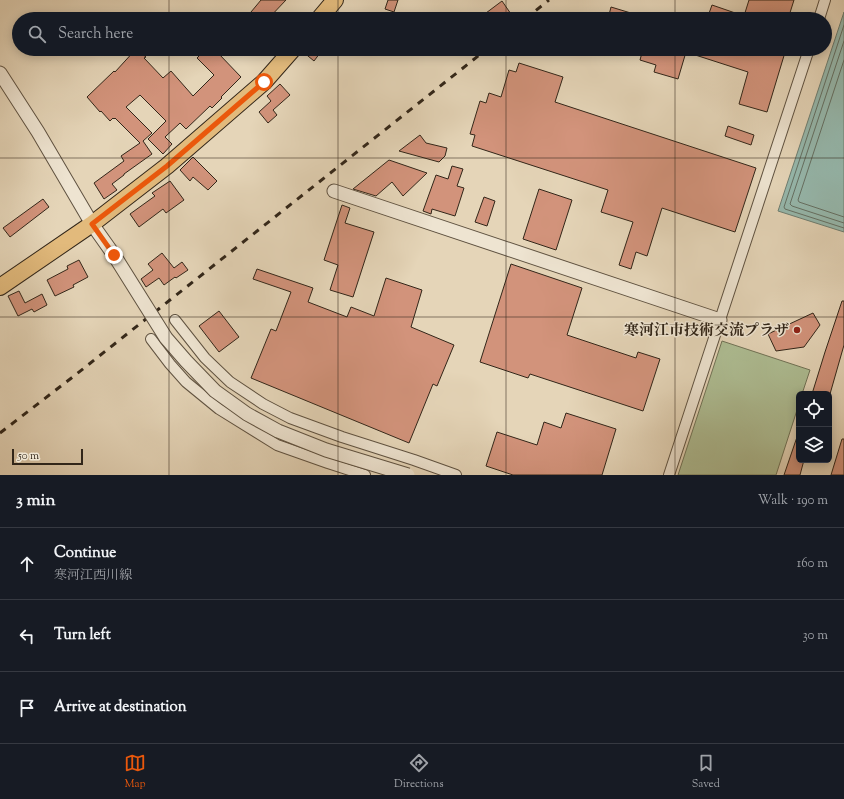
<!DOCTYPE html>
<meta charset="utf-8">
<style>
body{margin:0;font-family:"Sorts Mill Goudy","Noto Serif JP",serif;background:#242831;color:#f1f3f6}
.controls{position:absolute;right:12px;bottom:12px;display:grid;overflow:hidden;border-radius:6px;box-shadow:0 2px 10px #0003}
.controls button{width:36px;height:36px;display:grid;place-items:center;padding:0;border:0;border-bottom:1px solid #363941;background:#171b24;color:#f1f3f6;font:20px sans-serif}
.scale{position:absolute;left:12px;bottom:10px;width:71px;box-sizing:border-box;padding-left:4px;border:2px solid #322619;border-top:0;font-size:11px;line-height:14px;white-space:nowrap;color:#322619;-webkit-text-stroke:3px #eee4d1;paint-order:stroke}
.stop{position:absolute;width:12px;height:12px;margin:-9px;border:3px solid #ea580c;border-radius:50%;background:#fff}
.stop.end{background:#ea580c;border-color:#fff;box-shadow:0 1px 4px #0008}
.list{margin:0;padding:0;list-style:none}
h2{display:flex;justify-content:space-between;align-items:center;height:52px;margin:0;padding:0 16px;font-size:17px}
h2 small{font-size:13px;font-weight:400;color:#9ea1a6}
.list li{display:grid;grid-template-columns:26px 1fr auto;gap:12px;align-items:center;box-sizing:border-box;height:72px;padding:0 16px;border-top:1px solid #363941}
.list b{display:block;font-size:15px;white-space:nowrap}
.list p{margin:0;font-size:13px;white-space:nowrap;color:#9ea1a6}
.list em{font-size:13px;font-style:normal;color:#9ea1a6}
.icon{flex:none;width:22px;height:22px;fill:none;stroke:currentColor;stroke-width:2;stroke-linecap:round;stroke-linejoin:round}
.map{position:relative;flex:none;width:844px;height:475px;overflow:hidden}
.search{position:absolute;background:#171b24;box-shadow:0 2px 10px #0003;left:12px;right:12px;top:12px;height:44px;display:flex;align-items:center;gap:10px;box-sizing:border-box;padding:0 14px;border-radius:22px;color:#9ea1a6;font-size:15px}
.sheet{height:268px;background:#171b24}
nav{display:flex;justify-content:space-around;align-items:center;box-sizing:border-box;height:56px;border-top:1px solid #363941;background:#171b24;font-size:11px;color:#9ea1a6}
nav a{display:grid;justify-items:center;gap:2px}
nav .on{color:#ea580c}
.map>svg:first-child{display:block}
.green{fill:#aebe94;stroke:#707256}
.water{fill:#96b9ae;stroke:#6e7e72}
.lines{fill:none;stroke-linecap:round;stroke-linejoin:round}
.shore{stroke:#647064;stroke-width:1}
.building{fill:#d2937b;stroke:#322619}
.minor-casing{stroke:#5f5241;stroke-width:12}
.tertiary-casing{stroke:#5f5241;stroke-width:15}
.primary-casing{stroke:#322619;stroke-width:18}
.minor{stroke:#eee4d1;stroke-width:10}
.tertiary{stroke:#eee4d1;stroke-width:13}
.primary{stroke:#e2ba7c;stroke-width:16}
.rail{stroke:#322619;stroke-width:3;stroke-dasharray:7 7;stroke-linecap:butt}
.tertiary-bridge-casing{stroke:#5f5241;stroke-width:15;stroke-linecap:butt}
.tertiary-bridge{stroke:#eee4d1;stroke-width:13}
.route{stroke:#ea580c;stroke-width:5}
.grid{fill:none;stroke:#322619;stroke-width:1;stroke-opacity:0.55}
.poi-dot{fill:#8f2418;stroke:#eee4d1;stroke-width:1.5}
.labels{text-anchor:middle;stroke-width:3;stroke-linejoin:round;paint-order:stroke}
.poi-label{font-size:15px;font-weight:bold;fill:#322619;stroke:#eee4d1;text-anchor:end}
</style>
<div class="map">
<svg width="844" height="475" viewBox="0 0 844 475">
<rect width="100%" height="100%" fill="#e5d5b8"/>
<filter id="stains"><feTurbulence type="fractalNoise" baseFrequency=".005" numOctaves="4"/><feColorMatrix values="0 0 0 0 .2 0 0 0 0 .09 0 0 0 0 .02 0 0 0 .5 -.17"/></filter>
<radialGradient id="worn" r=".72"><stop offset=".6" stop-color="#630" stop-opacity="0"/><stop offset="1" stop-color="#630" stop-opacity=".3"/></radialGradient>
<!-- green -->
<path class="green" d="M722,341L810,370L802,394H799V404L776,475H678Z"/>
<!-- water -->
<path class="water" d="M844,12V232L778,211Z"/>
<g class="lines">
<!-- shore -->
<path class="shore" d="M844,25L784,207L785,209L844,228
M844,41L790,204L792,206L844,223
M844,60L798,200L799,202L844,217"/>
</g>
<!-- building -->
<path class="building" d="M261,0H286L268,19H258L251,12Z
M388,0H398L394,12L385,9Z
M749,0H794L788,19H707L712,5L744,16Z
M502,1L511,14L504,19H478Z
M611,7L644,17V19H608Z
M136,49L146,57L144,58L163,78L171,71L193,96L214,75L197,58L206,49H222L218,53L241,77L221,97L222,98L212,108L210,106L186,129L180,123L165,137L172,144L163,154L148,139L166,121L140,95L126,107L152,133L143,141L152,154L124,174V175L112,184L117,190L104,199L94,183L124,161L121,156L140,143L115,118L114,119L113,118L110,121L101,111L100,112L87,97L114,71L115,72Z
M302,49H323L314,61L302,51Z
M643,49H786L767,112L739,104L748,72L686,52L678,79L654,72L656,65L640,60Z
M519,63L563,77L555,102L756,168L735,232L662,208L647,256L636,252L631,269L619,265L633,222L601,212L608,190L472,146L475,135L470,134L480,101L486,103L489,93L501,97L509,70L516,72Z
M280,84L290,95L273,110L277,115L268,123L259,112L271,101L267,96Z
M728,126L754,135L751,145L725,136Z
M420,135L426,143L447,148L445,156L439,162L399,151Z
M193,157L217,181L208,190L193,177L190,181L180,170Z
M389,160L427,173L403,196L392,182L376,196L353,189Z
M452,166L463,169L457,186L464,188L455,216L432,209L431,214L423,211L436,175L448,179Z
M170,181L184,200L166,213L163,209L139,227L130,214L155,196L152,193Z
M539,189L572,200L556,250L523,239Z
M484,197L495,201L487,226L475,222Z
M43,199L49,207L10,237L3,228Z
M342,205L350,208L345,223L374,232L353,297L330,290L338,265L324,260Z
M162,253L174,268L182,262L188,270L176,278L175,277L164,285L159,278L146,287L141,279L153,270L148,264Z
M79,260L88,277L73,285L74,287L55,296L47,280L68,269L67,266Z
M511,264L582,288L567,335L636,358L638,352L660,359L643,411L530,374L528,378L480,362Z
M257,269L313,288L308,302L347,317L351,307L374,316L386,278L422,290L411,327L454,345L437,386L433,384L409,443L251,378L271,329L276,331L291,292L253,279Z
M19,291L25,303L42,294L47,305L34,312L32,309L18,316L8,296Z
M842,301H844V345L830,394H812L825,352Z
M219,311L239,337L219,352L199,326Z
M813,313L820,325L804,347L776,351L768,334Z
M566,413L616,429L602,475H513L486,466L497,432L537,445L544,422L561,428Z
M797,437H799V460H804L800,475H784Z
M842,439H844V475H831Z"/>
<g class="lines">
<!-- minor casing -->
<g class="minor-casing">
<path id="minor" d="M819,19L825,0
M175,320L205,358L230,382L263,404L290,418L342,437L414,460L456,475
M151,339L170,364L186,382L219,409L277,445L328,463L365,475
M669,475L809,49"/>
</g>
<!-- tertiary casing -->
<g class="tertiary-casing">
<path id="tertiary" d="M0,73L38,132L92,224L114,255
M334,191L720,320"/>
</g>
<!-- primary casing -->
<g class="primary-casing">
<path id="primary" d="M319,19L335,0
M0,287L92,224L167,166L264,82L293,49"/>
</g>
<!-- minor -->
<use href="#minor" class="minor"/>
<!-- tertiary -->
<use href="#tertiary" class="tertiary"/>
<!-- primary -->
<use href="#primary" class="primary"/>
<!-- rail -->
<path class="rail" d="M525,19L549,0
M0,433L74,376L487,49"/>
<!-- tertiary-bridge casing -->
<g class="tertiary-bridge-casing">
<path id="tertiary-bridge" d="M114,255L166,338L186,361L215,391L247,414L278,431L326,450L408,475"/>
</g>
<!-- tertiary-bridge -->
<use href="#tertiary-bridge" class="tertiary-bridge"/>
</g>
<g class="lines">
<!-- route -->
<path class="route" d="M114,255L92,224L167,166L264,82"/>
</g>
<!-- grid -->
<path class="grid" d="M169,0V19M338,0V19M506,0V19M675,0V19M169,49V475M338,49V475M506,49V475M675,49V475M0,158H844M0,317H844"/>
<!-- markers -->
<circle class="poi-dot" cx="797" cy="330" r="4"/>
<g class="labels">
<!-- poi labels -->
<g class="poi-label">
<text x="789" y="335">寒河江市技術交流プラザ</text>
</g>
</g>
<rect width="100%" height="100%" filter="url(#stains)"/>
<rect width="100%" height="100%" fill="url(#worn)"/>
</svg>
<div class="controls">
<button><svg class="icon" aria-label="locate" viewBox="0 0 24 24"><circle cx="12" cy="12" r="6"/><path d="M12 2v4M12 18v4M2 12h4M18 12h4"/></svg></button>
<button><svg class="icon" aria-label="layers" viewBox="0 0 24 24"><path d="M12 4l9 5-9 5-9-5zM3 14l9 5 9-5"/></svg></button>
</div>
<div class="scale">50 m</div>
<div class="stop" style="left:264px;top:82px"></div>
<div class="stop end" style="left:114px;top:255px"></div>
<div class="search"><svg class="icon" aria-label="search" viewBox="0 0 24 24"><circle cx="10" cy="10" r="6"/><path d="M15 15l6 6"/></svg>Search here</div>
</div>
<section class="sheet">
<h2>3 min<small>Walk · 190 m</small></h2>
<ul class="list">
<li><svg class="icon" aria-label="ahead" viewBox="0 0 24 24"><path d="M12 20V5M6 11l6-6 6 6"/></svg><div><b>Continue</b><p>寒河江西川線</p></div><em>160 m</em></li>
<li><svg class="icon" aria-label="left" viewBox="0 0 24 24"><path d="M17 20v-9H6M10 6l-5 5 5 5"/></svg><div><b>Turn left</b></div><em>30 m</em></li>
<li><svg class="icon" aria-label="arrive" viewBox="0 0 24 24"><path d="M6 21V4h12l-3 4 3 4H6"/></svg><div><b>Arrive at destination</b></div></li>
</ul>
</section>
<nav>
<a class="on"><svg class="icon" aria-label="map" viewBox="0 0 24 24"><path d="M3 6l6-2 6 2 6-2v14l-6 2-6-2-6 2zM9 4v14M15 6v14"/></svg>Map</a>
<a><svg class="icon" aria-label="directions" viewBox="0 0 24 24"><path d="M12 3l9 9-9 9-9-9zM9 14v-3h6M13 9l2 2-2 2"/></svg>Directions</a>
<a><svg class="icon" aria-label="saved" viewBox="0 0 24 24"><path d="M7 4h10v16l-5-4-5 4z"/></svg>Saved</a>
</nav>
